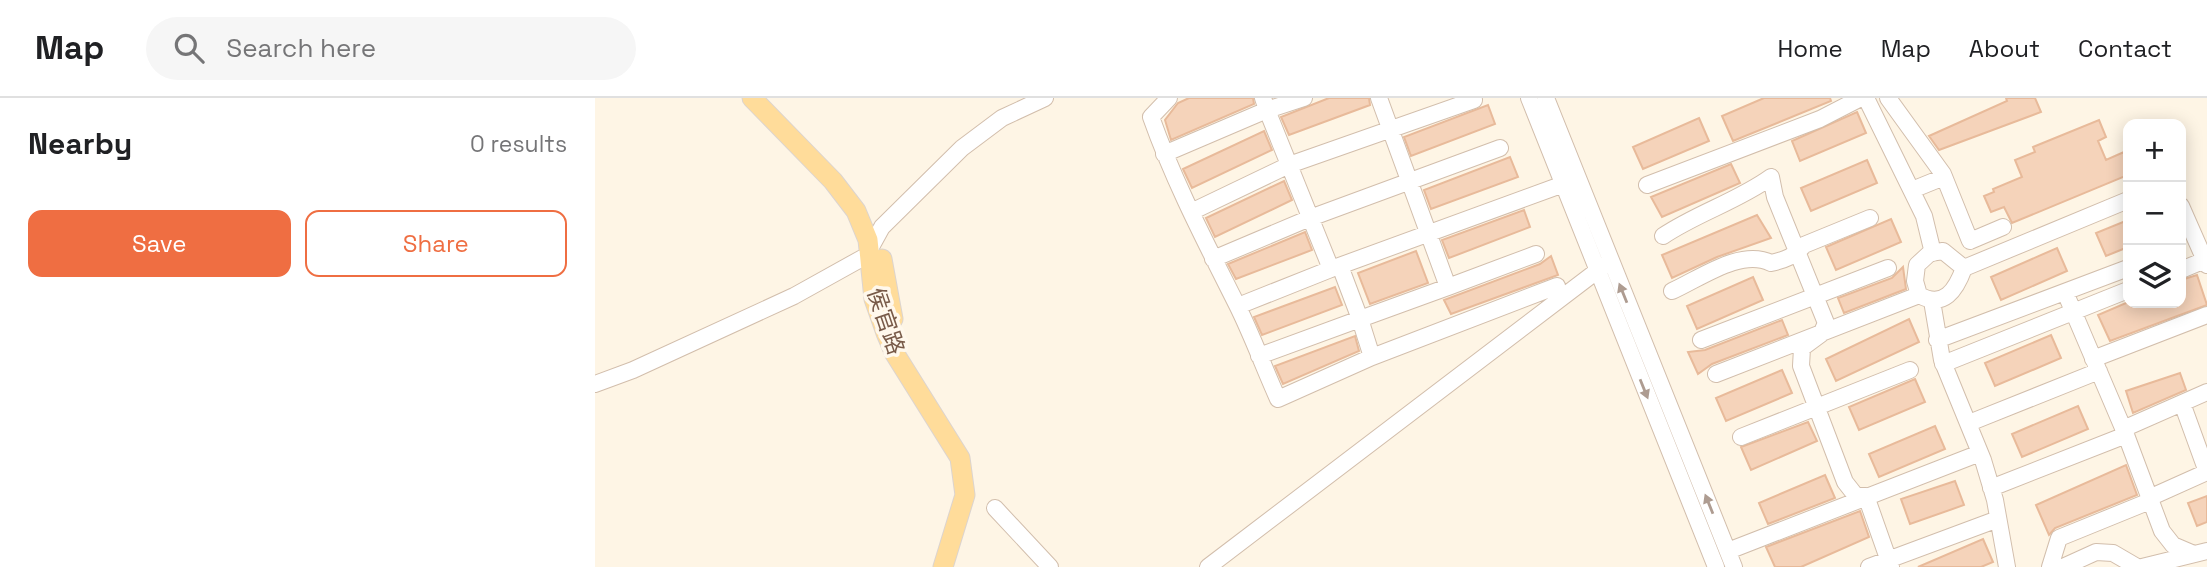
<!DOCTYPE html>
<meta charset="utf-8">
<style>
body{margin:0;font-family:"Space Grotesk","Noto Sans SC",sans-serif;background:#f6f6f6;color:#202124}
.controls{position:absolute;right:21px;top:21px;display:grid;overflow:hidden;border-radius:14px;box-shadow:0 4px 18px #0003}
.controls button{width:63px;height:63px;display:grid;place-items:center;padding:0;border:0;border-bottom:2px solid #e0e0e0;background:#fff;color:#202124;font:35px sans-serif}
.list{margin:0;padding:0;list-style:none}
h2{display:flex;justify-content:space-between;align-items:center;height:91px;margin:0;padding:0 28px;font-size:30px}
h2 small{font-size:23px;font-weight:400;color:#757577}
.actions{display:flex;gap:14px;padding:21px 28px}
.actions a{flex:1;padding:16px 0;border:2px solid #ef6e42;border-radius:14px;text-align:center;font-size:24px;color:#ef6e42}
.actions .main{background:#ef6e42;color:#fff}
.icon{flex:none;width:38px;height:38px;fill:none;stroke:currentColor;stroke-width:2;stroke-linecap:round;stroke-linejoin:round}
.map{position:relative;flex:none;width:1612px;height:469px;overflow:hidden}
header{display:flex;align-items:center;gap:42px;box-sizing:border-box;height:98px;padding:0 35px;background:#fff;border-bottom:2px solid #e0e0e0}
header strong{font-size:33px}
nav{display:flex;gap:38px;margin-inline-start:auto;font-size:24px}
.search{width:490px;height:63px;background:#f6f6f6;display:flex;align-items:center;gap:18px;box-sizing:border-box;padding:0 24px;border-radius:38px;color:#757577;font-size:26px}
main{display:flex}
aside{flex:1;background:#fff}
.map>svg:first-child{display:block}
.building{fill:#f5d3ba;stroke:#e8ba9a;stroke-width:2}
.lines{fill:none;stroke-linecap:round;stroke-linejoin:round}
.minor-casing{stroke:#d2beac;stroke-width:18}
.major-casing{stroke:#dcd4cf;stroke-width:21}
.minor{stroke:#fff;stroke-width:16}
.major{stroke:#ffdc9a;stroke-width:19}
.oneway{fill:#ae9c91}
.labels{text-anchor:middle;stroke-width:7;stroke-linejoin:round;paint-order:stroke}
.street-label{font-size:23px;fill:#785a48;stroke:#fff8ec}
</style>
<header>
<strong>Map</strong>
<div class="search"><svg class="icon" aria-label="search" viewBox="0 0 24 24"><circle cx="10" cy="10" r="6"/><path d="M15 15l6 6"/></svg>Search here</div>
<nav><a>Home</a><a>Map</a><a>About</a><a>Contact</a></nav>
</header>
<main>
<aside>
<h2>Nearby<small>0 results</small></h2>
<ul class="list">
</ul>
<div class="actions"><a class="main">Save</a><a>Share</a></div>
</aside>
<div class="map">
<svg width="1612" height="469" viewBox="0 0 1612 469">
<rect width="100%" height="100%" fill="#fef5e5"/>
<!-- building -->
<path class="building" d="M594,0H658L659,6L576,42L570,22L583,5Z
M734,0H774L775,7L694,37L686,19Z
M1169,0H1235L1236,3L1138,43L1127,18Z
M1411,0H1440L1446,14L1344,52L1334,38L1412,3Z
M893,7L900,26L816,58L809,39Z
M1262,14L1271,35L1205,63L1197,43Z
M1104,20L1114,43L1048,71L1038,49Z
M1504,22L1511,39L1503,43L1511,62L1529,54L1533,77L1417,125L1409,109L1396,114L1389,98L1399,94L1398,91L1427,79L1420,62L1440,54L1438,49Z
M669,33L677,52L597,90L588,71Z
M915,59L923,79L836,111L829,92Z
M1272,62L1282,85L1216,113L1206,90Z
M1136,66L1145,85L1067,119L1056,99Z
M689,83L697,102L620,139L611,120Z
M929,112L935,129L854,160L847,142Z
M1162,117L1176,140L1122,159L1077,180L1067,157Z
M1296,121L1306,144L1241,172L1231,149Z
M1533,122V149L1511,158L1501,135Z
M710,134L717,152L641,181L633,166Z
M1462,150L1472,173L1406,202L1396,179Z
M821,153L833,185L775,206L763,175Z
M956,158L963,177L856,216L849,202L945,166Z
M1308,169L1311,191L1249,215L1243,200L1297,180Z
M1602,177L1612,207L1515,243L1503,217L1531,205H1586V182Z
M1158,179L1168,202L1102,231L1092,208Z
M740,189L747,207L667,237L659,219Z
M1314,221L1324,244L1241,283L1231,261Z
M1187,222L1193,237L1117,266L1103,276L1093,254L1110,252Z
M1456,237L1466,260L1400,288L1390,265Z
M760,238L764,253L688,286L680,268Z
M1187,272L1197,295L1131,323L1121,300Z
M1585,275L1591,292L1538,315L1531,293Z
M1320,281L1330,304L1264,332L1254,309Z
M1483,308L1493,331L1427,359L1417,336Z
M1213,324L1222,343L1156,372L1146,349Z
M1340,328L1350,351L1284,379L1274,356Z
M1531,367L1542,397L1460,430L1454,437L1441,407Z
M1230,377L1240,400L1173,426L1164,405Z
M1360,383L1369,407L1315,426L1306,401Z
M1612,398V424L1602,428L1593,405Z
M1265,413L1274,439L1206,469H1180L1171,449Z
M1388,441L1398,464L1386,469H1323Z"/>
<g class="lines">
<!-- minor casing -->
<g class="minor-casing">
<path id="minor" d="M574,0L556,19C579,84 611,145 642,207C657,237 669,270 683,301L777,259L765,221L664,258
M709,0L672,12L736,171L977,83
M934,0L1121,469
M951,0L1139,469
M1271,0L1329,118L1338,155
M1293,0L1348,76L1375,143L1408,129
M569,56L672,12L668,0
M1052,87L1225,21L1266,0
M1317,92L1349,79
M1586,108L1612,167
M596,114L694,67L879,2
M1068,138C1102,115 1143,103 1176,79L1180,99L1231,225L1226,236L1207,250L1206,268L1250,384L1261,398H1271L1296,469
M618,161L715,120L905,50
M745,168L765,221L853,189L784,0
M1369,170L1348,153L1335,155L1322,167L1320,183L1324,197C1349,211 1361,192 1369,170L1533,102
M1586,172L1610,162
M853,189L941,156
M1077,193C1106,180 1146,150 1176,165C1190,162 1200,158 1209,147L1275,120
M1470,194L1531,337L1567,433L1578,447L1599,456
M1337,203L1347,262L1388,362L1400,402L1412,469
M643,208L736,171
M1106,242L1293,170
M1342,242L1533,170
M777,259L962,188
M1498,261L1612,217
M1348,266L1533,192
M1121,276L1324,197
M0,286L38,272L199,198L271,158L287,129L367,50L407,20L450,0
M1587,305L1612,374
M1374,325L1504,273
M1528,331L1612,294
M1146,339L1315,272
M1396,390L1531,337
M1554,400L1612,374
M400,410L455,469
M1133,453L1385,355
M613,469L1015,163
M1274,469L1403,421
M1455,469L1464,440L1555,403
M1468,469L1501,454L1518,455L1542,469
M1547,469L1612,453"/>
</g>
<!-- major casing -->
<g class="major-casing">
<path id="major" d="M157,0L238,83L261,113L273,142L279,201L291,235L300,256L365,360L370,397L348,469
M287,161L298,221"/>
</g>
<!-- minor -->
<use href="#minor" class="minor"/>
<!-- major -->
<use href="#major" class="major"/>
</g>
<!-- one-way arrows -->
<defs><path id="oneway-solid" d="M-6-.8H1V-3.2L6.5 0L1 3.2V.8H-6Z" transform="scale(1.75)"/></defs>
<g class="oneway">
<use href="#oneway-solid" transform="translate(1028 195) rotate(-112)"/>
<use href="#oneway-solid" transform="translate(1049 291) rotate(68)"/>
<use href="#oneway-solid" transform="translate(1114 406) rotate(-112)"/>
</g>
<g class="labels">
<!-- street labels -->
<g class="street-label">
<text transform="translate(291 223) rotate(71)" y="8">侯官路</text>
</g>
</g>
</svg>
<div class="controls">
<button>+</button>
<button>−</button>
<button><svg class="icon" aria-label="layers" viewBox="0 0 24 24"><path d="M12 4l9 5-9 5-9-5zM3 14l9 5 9-5"/></svg></button>
</div>
</div>
</main>
